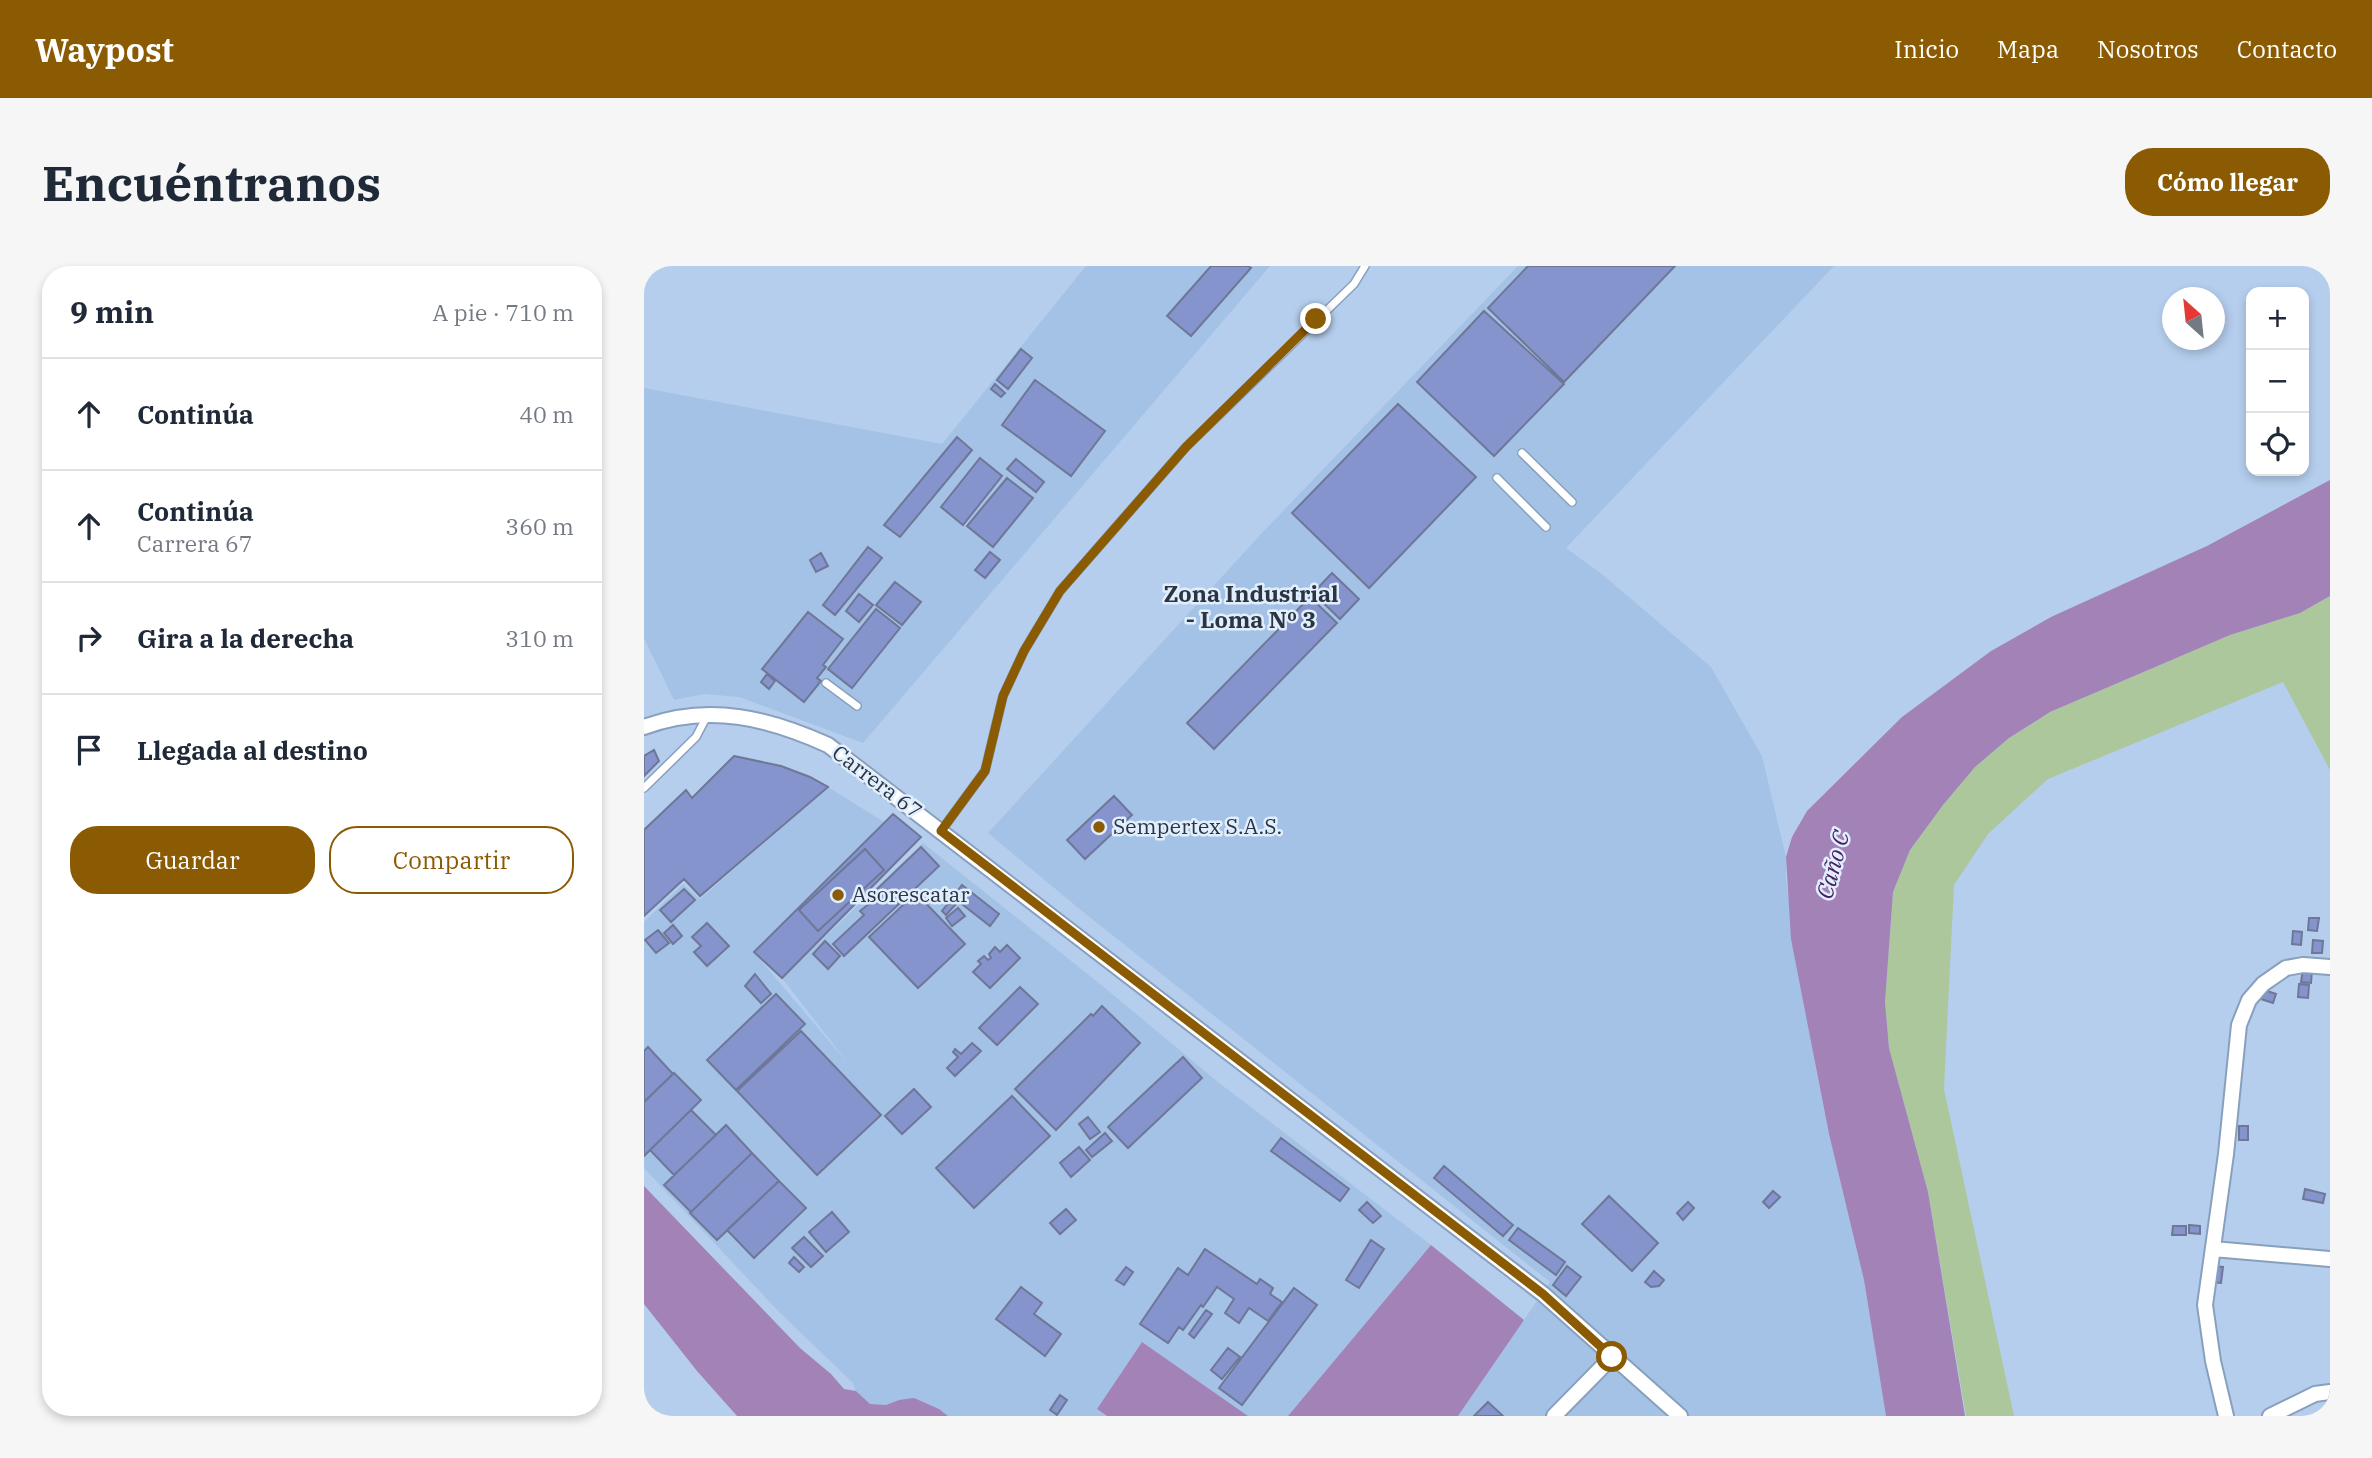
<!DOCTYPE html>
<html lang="es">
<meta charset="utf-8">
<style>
body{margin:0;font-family:"IBM Plex Serif",serif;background:#f6f6f7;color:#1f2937}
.controls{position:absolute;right:21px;top:21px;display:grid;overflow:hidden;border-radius:14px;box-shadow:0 4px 10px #0003}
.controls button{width:63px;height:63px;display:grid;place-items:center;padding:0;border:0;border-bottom:2px solid #e0e1e3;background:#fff;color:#1f2937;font:35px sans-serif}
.compass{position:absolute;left:1518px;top:21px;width:63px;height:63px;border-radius:50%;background:#fff;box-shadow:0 4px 10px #0003;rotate:333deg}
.stop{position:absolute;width:21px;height:21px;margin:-16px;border:5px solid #8b5b03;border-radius:50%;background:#fff}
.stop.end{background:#8b5b03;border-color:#fff;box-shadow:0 2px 7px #0008}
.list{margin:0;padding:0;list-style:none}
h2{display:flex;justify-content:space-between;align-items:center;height:91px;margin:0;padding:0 28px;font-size:30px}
h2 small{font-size:23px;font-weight:400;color:#747a83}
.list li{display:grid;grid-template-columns:46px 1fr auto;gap:21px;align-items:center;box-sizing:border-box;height:112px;padding:0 28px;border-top:2px solid #e0e1e3}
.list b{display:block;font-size:26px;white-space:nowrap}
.list p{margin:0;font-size:23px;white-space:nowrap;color:#747a83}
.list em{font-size:23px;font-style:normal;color:#747a83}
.actions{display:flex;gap:14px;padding:21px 28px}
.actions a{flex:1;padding:16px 0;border:2px solid #8b5b03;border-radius:28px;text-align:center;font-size:24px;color:#8b5b03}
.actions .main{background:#8b5b03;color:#fff}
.icon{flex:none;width:38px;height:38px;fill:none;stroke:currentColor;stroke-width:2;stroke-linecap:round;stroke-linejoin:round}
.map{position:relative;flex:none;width:1686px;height:1150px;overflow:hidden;border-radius:28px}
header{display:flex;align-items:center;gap:42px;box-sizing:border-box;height:98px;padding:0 35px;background:#8b5b03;color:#fff}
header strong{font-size:33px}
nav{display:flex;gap:38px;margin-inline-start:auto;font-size:24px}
.intro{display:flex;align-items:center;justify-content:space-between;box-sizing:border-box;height:168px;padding:0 42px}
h1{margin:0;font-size:49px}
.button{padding:18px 32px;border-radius:28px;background:#8b5b03;color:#fff;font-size:24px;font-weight:700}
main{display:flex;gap:42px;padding:0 42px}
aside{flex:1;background:#fff;border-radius:28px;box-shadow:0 4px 10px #0003}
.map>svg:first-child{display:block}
.built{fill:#a4c2e5}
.green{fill:#adc79c}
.water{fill:#a382b7}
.building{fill:#8594cc;stroke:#6e7797;stroke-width:2}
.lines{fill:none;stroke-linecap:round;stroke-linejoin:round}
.lane-casing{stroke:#88a0bd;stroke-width:10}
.street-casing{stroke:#88a0bd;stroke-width:18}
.lane{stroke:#fff;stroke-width:7}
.street{stroke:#fff;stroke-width:14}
.route{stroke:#8b5b03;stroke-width:9}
.poi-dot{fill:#8b5b03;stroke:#e1eefe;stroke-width:2.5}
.labels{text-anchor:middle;stroke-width:5;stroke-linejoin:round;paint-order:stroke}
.street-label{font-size:21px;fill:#2b3541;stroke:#e1eefe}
.poi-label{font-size:21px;fill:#2b3541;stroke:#e1eefe;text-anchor:start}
.neighbourhood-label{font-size:23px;font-weight:bold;fill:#2b3541;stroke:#e1eefe}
.water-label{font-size:23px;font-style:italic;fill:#481d5d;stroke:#e1eefe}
</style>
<header>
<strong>Waypost</strong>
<nav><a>Inicio</a><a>Mapa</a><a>Nosotros</a><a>Contacto</a></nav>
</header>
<div class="intro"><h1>Encuéntranos</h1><a class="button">Cómo llegar</a></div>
<main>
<aside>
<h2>9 min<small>A pie · 710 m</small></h2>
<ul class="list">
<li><svg class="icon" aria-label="ahead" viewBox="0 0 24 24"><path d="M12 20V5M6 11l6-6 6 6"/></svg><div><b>Continúa</b></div><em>40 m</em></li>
<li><svg class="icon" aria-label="ahead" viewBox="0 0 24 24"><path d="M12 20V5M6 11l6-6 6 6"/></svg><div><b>Continúa</b><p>Carrera 67</p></div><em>360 m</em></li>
<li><svg class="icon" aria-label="right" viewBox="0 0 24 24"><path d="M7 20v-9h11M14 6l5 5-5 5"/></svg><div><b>Gira a la derecha</b></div><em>310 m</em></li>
<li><svg class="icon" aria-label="arrive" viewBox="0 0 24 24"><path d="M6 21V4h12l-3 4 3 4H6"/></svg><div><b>Llegada al destino</b></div></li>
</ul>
<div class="actions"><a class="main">Guardar</a><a>Compartir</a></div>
</aside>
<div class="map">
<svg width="1686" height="1150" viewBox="0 0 1686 1150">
<rect width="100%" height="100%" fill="#b5ceed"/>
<!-- built -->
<path class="built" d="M442,0H626L219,477L95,431L60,428L30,434L0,372V122L298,178Z
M874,0H1190L922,282L959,309L1067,401L1118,490L1142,591V615L1173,808L1185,868L1220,1014L1242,1150H814L906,1016L438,645L344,567L617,268Z
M184,521L240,556L110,686L206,800L138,712L279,577L461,722L574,816L787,979L644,1150H604L498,1076L453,1143L463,1150H304L295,1143L255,1134L242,1139L226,1138L212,1125L209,1117L134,1045L0,902V656L39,618L56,633Z"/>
<!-- green -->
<path class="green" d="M1686,330V504L1639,416L1404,513L1344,568L1310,619L1300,823L1370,1150H1322L1284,926L1245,782L1241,736L1249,626L1266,584L1299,539L1331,501L1365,472L1406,446L1586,369L1656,347Z"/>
<!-- water -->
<path class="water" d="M1686,214V330L1656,347L1586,369L1406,446L1365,472L1331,501L1299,539L1266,584L1249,626L1241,736L1245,782L1284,926L1321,1150H1242L1220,1014L1185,868L1147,673L1142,591L1148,571L1163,545L1258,451L1347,385L1407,351L1563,280Z
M0,920L156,1082L187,1108L200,1123L212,1125L226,1138L242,1139L255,1134L270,1132L295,1143L304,1150H93L53,1105L0,1038Z
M787,979L880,1054L814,1150H644Z
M498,1076L604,1150H463L453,1143Z"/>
<!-- building -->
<path class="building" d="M567,0H604L607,2L547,70L523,50Z
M884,0H1031L920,116L844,42Z
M840,45L920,118L850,190L773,116Z
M377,83L388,92L364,123L353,114Z
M391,114L461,165L427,210L358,159Z
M351,118L361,127L357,131L347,123Z
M754,138L832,211L725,322L648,247Z
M313,171L328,184L256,271L240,259Z
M336,192L358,210L319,259L297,241Z
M372,193L400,216L392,226L363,203Z
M363,212L389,232L349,281L323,260Z
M224,281L238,292L191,349L179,339Z
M346,286L356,294L341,312L331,304Z
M177,287L184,300L172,306L166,294Z
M688,307L715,333L696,353L669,327Z
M251,316L277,336L258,359L232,339Z
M215,328L229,339L215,356L202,345Z
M666,331L693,357L570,483L543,457Z
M232,343L256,362L208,422L184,403Z
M164,346L199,373L179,399L182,401L173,412L177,415L160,436L118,403Z
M123,408L131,415L125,423L117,416Z
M10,484L15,495L0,510V490Z
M90,490L137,500L166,511L184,521L56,630L40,613L0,650V564L42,524L48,532Z
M470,530L488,549L441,593L423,574Z
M249,548L277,571L138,712L110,686Z
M277,581L295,600L200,690L189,678L220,649L216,645L235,630L230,626Z
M221,583L240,604L174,665L155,644Z
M318,619L355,648L346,660L309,631Z
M40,623L51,634L27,656L16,644Z
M272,627L321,678L274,722L225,671Z
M306,635L311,639L302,649L298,645Z
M314,642L321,650L308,660L302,652Z
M1665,652H1675L1673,665L1664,664Z
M63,657L85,680L63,700L50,686L57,680L48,671Z
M29,659L38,670L29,678L20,667Z
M14,664L25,677L12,687L1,674Z
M1649,665L1658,666L1657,679L1648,678Z
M1669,674L1679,675L1678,687H1668Z
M181,675L196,690L184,703L169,688Z
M363,679L376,692L346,722L329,706L337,698L334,695L340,690L344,694L347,692L345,688L351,681L356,686Z
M1659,703L1668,704L1667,717L1657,716Z
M111,708L127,728L117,737L101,720Z
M1655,718L1665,719L1664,732L1654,731Z
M376,721L394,738L353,779L335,762Z
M1620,724L1632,728L1629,737L1617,733Z
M132,728L161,758L92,824L63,794Z
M458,740L496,777L412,864L371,823L447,748L449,750Z
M157,765L237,849L173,909L93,825Z
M328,777L337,785L311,810L303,802L314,791L309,786L311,783L317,788Z
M4,781L29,808L0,836V785Z
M539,791L558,812L484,882L464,861Z
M30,807L57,834L0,890V836Z
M270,823L287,841L258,868L241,850Z
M368,830L406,870L330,942L292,902Z
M47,844L72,869L30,909L6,884Z
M444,851L456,866L446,873L435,858Z
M82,859L108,887L47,946L20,919Z
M1595,860H1604V874H1595Z
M461,867L468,875L448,891L442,884Z
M637,872L705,923L696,935L627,885Z
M435,881L446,894L427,911L416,897Z
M108,887L135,915L73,974L46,947Z
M800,900L869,959L859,970L790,912Z
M135,915L162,942L110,992L83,964Z
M1661,923L1681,928L1679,937L1659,933Z
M1129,925L1136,931L1125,942L1119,936Z
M965,930L1014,977L988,1005L938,958Z
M723,936L737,950L729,957L715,944Z
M1044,936L1050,942L1039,954L1033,947Z
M422,943L432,954L416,968L406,957Z
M188,946L205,966L182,986L165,966Z
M1545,959L1556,960V968L1545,967Z
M1529,960H1542V969H1528Z
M874,962L921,996L912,1009L865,974Z
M160,971L179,990L167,1001L148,982Z
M727,974L740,983L715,1022L702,1014Z
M561,983L613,1018L616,1013L629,1022L626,1028L638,1036L624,1055L605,1042L595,1057L581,1047L590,1033L573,1021L559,1041L557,1039L539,1064L535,1061L524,1077L496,1058L534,1002L544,1009Z
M150,991L160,1001L155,1006L145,997Z
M923,1000L937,1011L922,1030L909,1019Z
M1569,1000L1579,1001L1577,1017L1567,1016Z
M482,1001L489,1006L480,1019L472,1014Z
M1010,1005L1020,1014L1015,1020L1007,1021L1001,1016Z
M377,1021L398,1037L390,1048L417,1068L401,1090L352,1053Z
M650,1022L673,1039L598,1139L575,1122Z
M562,1044L568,1048L550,1072L545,1068Z
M584,1082L596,1091L578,1113L567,1104Z
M416,1129L423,1134L413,1149L406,1144Z
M844,1136L859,1150H830Z"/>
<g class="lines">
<!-- lane casing -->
<g class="lane-casing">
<path id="lane" d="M878,187L928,236
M853,212L902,261
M182,417L213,440
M0,522L52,471L63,450
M297,565L341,505L359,430L380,385L416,325L542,181L710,18L721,0"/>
</g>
<!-- street casing -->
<g class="street-casing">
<path id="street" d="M0,461C65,437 124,452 184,479L899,1028L1036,1150
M1569,983L1686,993
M910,1150L968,1091
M1582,1150L1569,1095L1561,1039L1582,888L1595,759L1605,734L1619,718L1642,702L1659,699L1686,701
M1626,1150L1671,1128L1686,1126"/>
</g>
<!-- lane -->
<use href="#lane" class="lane"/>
<!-- street -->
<use href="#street" class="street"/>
</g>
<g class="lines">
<!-- route -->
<path class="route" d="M672,53L542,181L416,325L380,385L359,430L341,505L297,565L899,1028L968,1091"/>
</g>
<!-- markers -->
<g class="poi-dot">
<circle cx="455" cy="561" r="7"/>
<circle cx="194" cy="629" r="7"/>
</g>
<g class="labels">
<!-- street labels -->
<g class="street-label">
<text transform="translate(233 516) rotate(37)" y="7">Carrera 67</text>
</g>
<!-- poi labels -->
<g class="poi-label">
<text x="469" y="568">Sempertex S.A.S.</text>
<text x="208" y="636">Asorescatar</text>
</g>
<!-- neighbourhood labels -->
<g class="neighbourhood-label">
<text x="607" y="336">Zona Industrial<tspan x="607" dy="26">- Loma Nº 3</tspan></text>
</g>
<!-- water labels -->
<g class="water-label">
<text transform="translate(1189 599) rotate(-75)" y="8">Caño C</text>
</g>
</g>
</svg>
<div class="controls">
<button>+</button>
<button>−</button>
<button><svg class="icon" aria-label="locate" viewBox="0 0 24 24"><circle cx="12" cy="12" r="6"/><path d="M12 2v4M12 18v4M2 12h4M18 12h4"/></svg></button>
</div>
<svg class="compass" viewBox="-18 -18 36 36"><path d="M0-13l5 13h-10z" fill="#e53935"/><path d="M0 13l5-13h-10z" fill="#747a83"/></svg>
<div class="stop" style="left:968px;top:1091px"></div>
<div class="stop end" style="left:672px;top:53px"></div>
</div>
</main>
